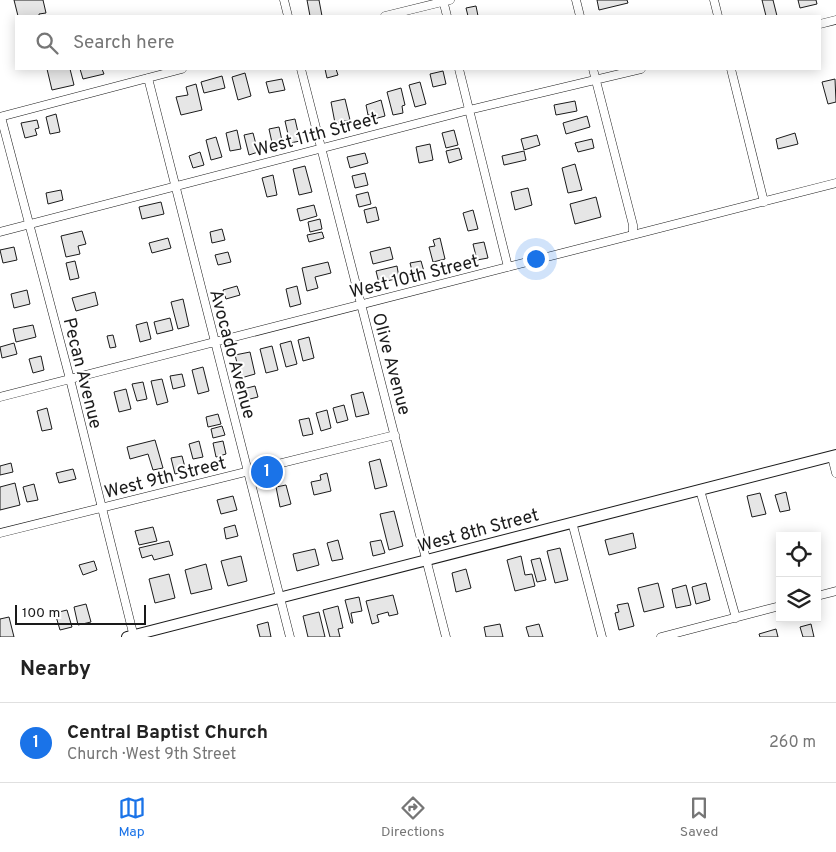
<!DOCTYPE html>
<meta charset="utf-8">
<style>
body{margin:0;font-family:Overpass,sans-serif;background:#f2f2f2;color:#222}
.controls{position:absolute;right:15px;bottom:15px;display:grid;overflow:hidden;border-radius:0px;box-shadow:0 2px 12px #0003}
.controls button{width:45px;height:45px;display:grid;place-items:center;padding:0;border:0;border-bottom:1px solid #e0e0e0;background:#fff;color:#222;font:25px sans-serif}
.scale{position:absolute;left:15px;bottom:12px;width:131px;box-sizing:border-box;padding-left:5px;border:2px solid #1a1a1a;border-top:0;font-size:14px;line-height:18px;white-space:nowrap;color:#1a1a1a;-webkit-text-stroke:4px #fff;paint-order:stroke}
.you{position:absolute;left:535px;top:258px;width:18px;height:18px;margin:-12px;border:4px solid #fff;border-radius:50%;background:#1a73e8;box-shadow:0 0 0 8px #1a73e833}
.badge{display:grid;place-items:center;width:32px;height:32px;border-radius:50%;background:#1a73e8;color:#fff;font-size:16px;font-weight:700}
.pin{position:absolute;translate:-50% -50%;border:2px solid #fff;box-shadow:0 1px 5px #0006}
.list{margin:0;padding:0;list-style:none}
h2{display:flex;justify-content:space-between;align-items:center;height:65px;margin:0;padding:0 20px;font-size:21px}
h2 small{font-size:16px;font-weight:400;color:#767676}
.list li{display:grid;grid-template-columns:32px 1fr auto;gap:15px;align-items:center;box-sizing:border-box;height:80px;padding:0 20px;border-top:1px solid #e0e0e0}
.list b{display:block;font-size:19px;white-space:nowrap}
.list p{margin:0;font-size:16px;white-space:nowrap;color:#767676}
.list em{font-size:16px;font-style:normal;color:#767676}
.icon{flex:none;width:28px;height:28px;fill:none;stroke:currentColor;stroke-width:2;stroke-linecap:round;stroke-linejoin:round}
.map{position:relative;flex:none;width:836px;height:637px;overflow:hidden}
.search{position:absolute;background:#fff;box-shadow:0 2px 12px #0003;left:15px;right:15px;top:15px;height:55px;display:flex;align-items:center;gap:12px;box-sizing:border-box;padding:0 18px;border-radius:0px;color:#767676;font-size:19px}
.sheet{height:145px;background:#fff}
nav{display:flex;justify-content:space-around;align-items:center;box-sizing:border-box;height:70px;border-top:1px solid #e0e0e0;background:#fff;font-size:14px;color:#767676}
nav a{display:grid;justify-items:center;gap:2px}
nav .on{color:#1a73e8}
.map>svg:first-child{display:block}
.building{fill:#e6e6e6;stroke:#1a1a1a}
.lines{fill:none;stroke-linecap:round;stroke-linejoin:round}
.minor-casing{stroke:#1a1a1a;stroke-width:9}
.tertiary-casing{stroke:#1a1a1a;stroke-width:12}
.minor{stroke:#fff;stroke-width:8}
.tertiary{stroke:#fff;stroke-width:10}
.labels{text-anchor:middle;stroke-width:4;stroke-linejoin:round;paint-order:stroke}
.street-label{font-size:18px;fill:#1a1a1a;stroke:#fff}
</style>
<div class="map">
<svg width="836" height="637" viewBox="0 0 836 637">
<rect width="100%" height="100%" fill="#fff"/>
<!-- building -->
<path class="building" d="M14,0H43L46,13L39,14V16H18Z
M307,0H319L322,16H310Z
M597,0H627L628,3L599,10Z
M762,0H773L777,16H766Z
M798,0H816L817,4L800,8Z
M476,6L478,16H468L466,8Z
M47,69H70L74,85L52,90Z
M80,69H102L104,74L83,79Z
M325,69H336L338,75L327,78Z
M443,71L446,84L433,87L430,74Z
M245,73L251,96L238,100L232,77Z
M222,76L225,88L204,93L201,82Z
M282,79L285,90L269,93L266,82Z
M835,79L836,102L828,104L822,82Z
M420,82L426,104L415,107L409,85Z
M196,84L202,110L181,115L176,97L188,95L186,87Z
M401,88L405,105L402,106L403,113L393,115L387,92Z
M345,99L350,120L335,123L331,102Z
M381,100L385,116L374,119L373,114L368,115L366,105Z
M575,101L577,111L556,115L554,105Z
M56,114L60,132L50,134L46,117Z
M587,116L590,127L566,134L563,123Z
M295,119L300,141L290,143L285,121Z
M37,120L39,128L35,129L37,135L25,138L21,123Z
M279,127L283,145L273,147L269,129Z
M237,130L241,149L230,151L226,133Z
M454,130L458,145L446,148L442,133Z
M253,133L258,152L249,155L244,135Z
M795,133L798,144L778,149L776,139Z
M537,135L540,145L524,150L521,139Z
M216,137L222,157L211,160L206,140Z
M592,139L594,148L578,152L575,143Z
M430,144L433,160L419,163L416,147Z
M459,148L462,159L449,163L446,151Z
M524,151L526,160L504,165L502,156Z
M200,152L204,165L193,168L189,156Z
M365,153L368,163L350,168L347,157Z
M575,164L582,190L568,193L562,168Z
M305,166L312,192L299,195L293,169Z
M365,173L368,185L355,188L352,176Z
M273,175L277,195L267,197L262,178Z
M528,188L532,205L515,210L511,192Z
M61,190L63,200L48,204L46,193Z
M368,192L371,204L359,207L356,195Z
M596,197L601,217L575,224L570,204Z
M161,202L164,214L142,219L139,207Z
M314,205L317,216L300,221L297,209Z
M376,207L379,220L367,223L364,210Z
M473,210L478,229L468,231L463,213Z
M320,219L322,229L310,232L308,222Z
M222,229L225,240L212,243L210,232Z
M82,231L86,244L78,246L80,254L66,257L61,236Z
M322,232L324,238L309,242L307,235Z
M168,238L171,248L152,253L149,243Z
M440,238L445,259L433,262L429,247L435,246L433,240Z
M484,242L488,258L477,260L473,244Z
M14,247L17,260L3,263L0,250Z
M390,247L393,259L373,264L370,252Z
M228,252L231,262L218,265L215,255Z
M75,261L79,278L70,280L66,263Z
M421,261L425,275L414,278L410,263Z
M328,262L331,273L315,277L318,288L307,291L302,268Z
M397,266L399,278L379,283L376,271Z
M237,286L240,295L226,299L223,290Z
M297,286L301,304L290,307L286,289Z
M27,290L30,304L14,308L11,294Z
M95,292L98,305L76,311L72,298Z
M183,299L189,326L178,329L171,302Z
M170,318L173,330L157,334L154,322Z
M147,322L151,339L140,342L136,325Z
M33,325L36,337L16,342L13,329Z
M113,335L116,347L110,348L107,336Z
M309,337L314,358L303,361L298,340Z
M291,341L297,364L286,367L280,344Z
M14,343L17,354L2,358L0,347Z
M272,346L278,370L266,373L260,349Z
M250,352L255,374L241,378L235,355Z
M41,356L44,370L33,373L29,359Z
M203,367L209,391L198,394L192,370Z
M182,374L185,386L173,389L170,376Z
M162,379L168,402L157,405L151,381Z
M143,382L147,399L137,401L132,384Z
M255,386L258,397L246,400L243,389Z
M126,389L131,409L119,412L114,392Z
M363,392L369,414L356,417L351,395Z
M344,405L348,420L337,423L333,408Z
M47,408L52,429L42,431L37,411Z
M327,410L331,428L321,431L316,413Z
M218,414L221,424L208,427L206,417Z
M309,418L313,434L303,436L299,420Z
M222,426L225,435L213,438L211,429Z
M155,440L163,468L153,470L148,454L130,459L127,447Z
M199,441L203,457L193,459L189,444Z
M223,441L226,454L216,457L213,443Z
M182,456L186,471L175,474L171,458Z
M380,459L387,486L375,489L369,462Z
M11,463L13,472L0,475V466Z
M73,469L76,479L59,483L56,473Z
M327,473L331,491L314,495L311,482L321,480L320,475Z
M15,483L20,505L0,510V487Z
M34,484L38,500L27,502L23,487Z
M286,485L291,504L280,507L276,487Z
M786,492L790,510L780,512L775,495Z
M760,493L766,514L752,517L747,496Z
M233,496L237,510L221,514L217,500Z
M394,511L403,546L389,550L380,514Z
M235,525L238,536L226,539L224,528Z
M153,527L157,541L139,545L135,531Z
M633,533L636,548L609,555L605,540Z
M338,540L343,559L332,561L327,543Z
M381,540L385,553L373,556L370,542Z
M169,541L173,555L154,560L152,555L142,558L139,548Z
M560,548L568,580L555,583L547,551Z
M315,549L319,565L297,571L293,554Z
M241,556L247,581L228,586L221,561Z
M521,556L525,575L532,574L535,586L515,591L507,560Z
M540,558L546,580L537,582L531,560Z
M94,561L97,570L83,575L79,565Z
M206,564L212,589L191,594L185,570Z
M466,569L471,588L456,592L452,573Z
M169,574L175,598L155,603L149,579Z
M658,583L664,607L644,612L638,588Z
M706,583L710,600L696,604L692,587Z
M686,585L691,605L676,608L672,589Z
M393,595L398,614L389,616L388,612L377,615L379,622L372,624L366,601Z
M359,597L362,611L351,613L353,623H351L345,600Z
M628,603L634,626L619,630L615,613L619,612L617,605Z
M86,604L91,622L78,625L74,607Z
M338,606L343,628L338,629L340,637H330L323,610Z
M67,610L72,627L60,630L55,613Z
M319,612L325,637H308L303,616Z
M9,617L14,637H0V619Z
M268,622L271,637H260L257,625Z
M500,624L503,637H486L484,627Z
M539,624L543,637H529L526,627Z
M811,624L814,637H803L800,627Z
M776,629L778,637H760L759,634Z"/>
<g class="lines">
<!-- minor casing -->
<g class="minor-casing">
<path id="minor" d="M284,0L288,16
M443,0L447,16
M576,0L580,16
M714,0L718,16
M385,16L450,0
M820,24L836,20
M301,69L446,637
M459,69L508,267
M593,69L633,225V235
M731,69L764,202
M148,78L290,637
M0,117L182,69
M1,117L70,379L134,637
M0,232L469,110L641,69
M0,397L836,183
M832,457L836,473
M700,490L736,618
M572,522L602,637
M0,533L395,435
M817,596L836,591
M661,637L780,606"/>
</g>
<!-- tertiary casing -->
<g class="tertiary-casing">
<path id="tertiary" d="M127,637L836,455"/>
</g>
<!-- minor -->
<use href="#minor" class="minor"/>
<!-- tertiary -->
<use href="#tertiary" class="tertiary"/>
</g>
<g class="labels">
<!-- street labels -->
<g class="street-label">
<text transform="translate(316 134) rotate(-15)" y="6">West 11th Street</text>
<text transform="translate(414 276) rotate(-14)" y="6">West 10th Street</text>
<text transform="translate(233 354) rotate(75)" y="6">Avocado Avenue</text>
<text transform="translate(392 364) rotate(75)" y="6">Olive Avenue</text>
<text transform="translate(83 373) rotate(76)" y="6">Pecan Avenue</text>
<text transform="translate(165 477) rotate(-14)" y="6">West 9th Street</text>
<text transform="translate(478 530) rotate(-15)" y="6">West 8th Street</text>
</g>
</g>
</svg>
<div class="controls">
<button><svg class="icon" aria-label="locate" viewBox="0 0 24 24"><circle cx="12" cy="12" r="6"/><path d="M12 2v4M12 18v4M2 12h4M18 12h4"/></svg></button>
<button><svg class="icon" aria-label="layers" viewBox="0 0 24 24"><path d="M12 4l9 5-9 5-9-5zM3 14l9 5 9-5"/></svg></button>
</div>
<div class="scale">100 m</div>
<div class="you"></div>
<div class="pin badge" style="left:267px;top:472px">1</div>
<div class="search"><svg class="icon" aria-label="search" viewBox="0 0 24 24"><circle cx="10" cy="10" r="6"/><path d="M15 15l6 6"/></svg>Search here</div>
</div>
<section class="sheet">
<h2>Nearby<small></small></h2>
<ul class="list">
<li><span class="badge">1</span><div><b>Central Baptist Church</b><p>Church · West 9th Street</p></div><em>260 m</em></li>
</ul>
</section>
<nav>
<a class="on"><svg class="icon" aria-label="map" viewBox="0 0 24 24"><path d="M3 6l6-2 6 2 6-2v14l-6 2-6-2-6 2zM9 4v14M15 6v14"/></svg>Map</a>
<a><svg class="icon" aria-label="directions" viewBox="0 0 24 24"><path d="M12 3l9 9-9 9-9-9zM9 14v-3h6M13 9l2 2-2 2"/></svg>Directions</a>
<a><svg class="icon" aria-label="saved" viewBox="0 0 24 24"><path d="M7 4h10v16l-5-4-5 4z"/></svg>Saved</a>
</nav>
